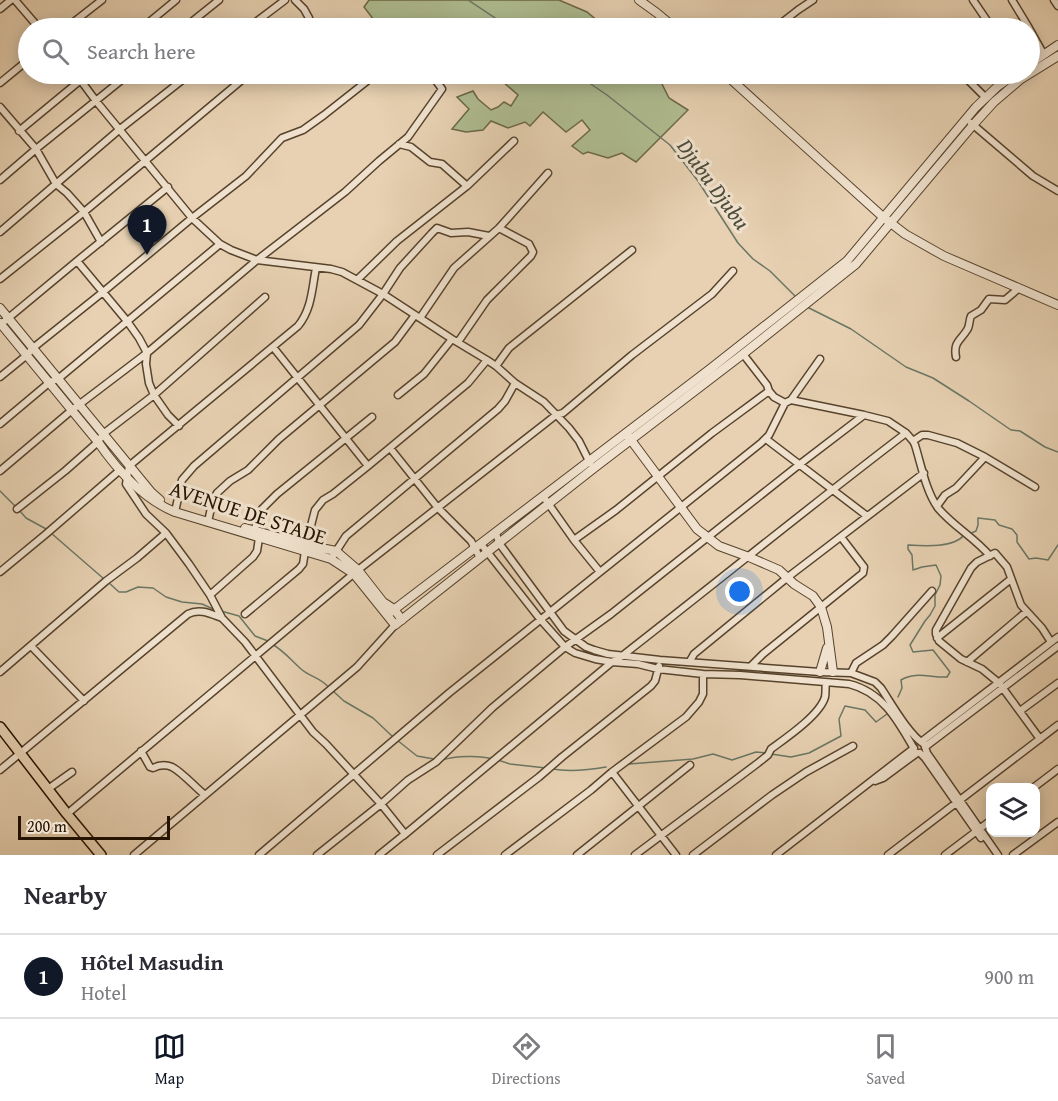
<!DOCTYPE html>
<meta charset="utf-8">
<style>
body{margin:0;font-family:"Gentium Book Plus",serif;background:#f7f7f7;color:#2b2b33}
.controls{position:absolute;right:18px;bottom:18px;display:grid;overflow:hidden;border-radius:12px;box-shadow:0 3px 15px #0003}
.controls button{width:54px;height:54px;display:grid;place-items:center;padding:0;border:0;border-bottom:2px solid #e1e1e2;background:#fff;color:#2b2b33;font:30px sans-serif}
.scale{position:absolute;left:18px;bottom:15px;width:152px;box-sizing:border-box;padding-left:6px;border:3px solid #271400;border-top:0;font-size:16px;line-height:21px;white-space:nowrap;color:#271400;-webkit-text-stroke:4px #efe1cd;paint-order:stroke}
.you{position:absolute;left:740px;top:592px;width:21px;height:21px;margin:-15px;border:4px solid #fff;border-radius:50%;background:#1a73e8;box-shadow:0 0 0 9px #1a73e833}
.badge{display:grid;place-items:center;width:39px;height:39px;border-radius:50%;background:#111827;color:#fff;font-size:20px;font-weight:700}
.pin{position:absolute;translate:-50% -50px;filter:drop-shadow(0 2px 3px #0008)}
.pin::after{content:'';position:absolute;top:32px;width:21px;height:18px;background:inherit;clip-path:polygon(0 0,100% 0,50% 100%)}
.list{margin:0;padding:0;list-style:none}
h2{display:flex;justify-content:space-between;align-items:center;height:78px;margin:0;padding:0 24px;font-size:26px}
h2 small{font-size:20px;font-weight:400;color:#7c7c81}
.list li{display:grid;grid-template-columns:39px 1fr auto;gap:18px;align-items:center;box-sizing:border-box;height:84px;padding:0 24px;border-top:2px solid #e1e1e2}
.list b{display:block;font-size:22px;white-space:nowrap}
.list p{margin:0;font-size:20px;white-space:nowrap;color:#7c7c81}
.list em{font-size:20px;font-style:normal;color:#7c7c81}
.icon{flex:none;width:33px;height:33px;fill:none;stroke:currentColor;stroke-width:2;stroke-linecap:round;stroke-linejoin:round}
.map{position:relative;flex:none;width:1058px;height:855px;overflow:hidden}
.search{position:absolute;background:#fff;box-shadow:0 3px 15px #0003;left:18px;right:18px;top:18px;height:66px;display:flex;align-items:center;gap:15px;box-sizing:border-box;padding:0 21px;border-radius:33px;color:#7c7c81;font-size:22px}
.sheet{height:162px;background:#fff}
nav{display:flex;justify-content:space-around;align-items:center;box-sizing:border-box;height:84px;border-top:2px solid #e1e1e2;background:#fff;font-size:16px;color:#7c7c81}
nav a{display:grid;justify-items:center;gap:3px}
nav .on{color:#111827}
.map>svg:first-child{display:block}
.green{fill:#afbd91;stroke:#6b6848;stroke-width:1.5}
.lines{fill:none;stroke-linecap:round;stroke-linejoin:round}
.stream{stroke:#6a7665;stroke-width:1.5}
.minor-casing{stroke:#57432c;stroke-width:9}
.tertiary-casing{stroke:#57432c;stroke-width:10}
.trunk-casing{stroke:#271400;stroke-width:12}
.minor{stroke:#efe1cd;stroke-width:6}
.tertiary{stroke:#efe1cd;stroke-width:8}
.trunk{stroke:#e7d1b2;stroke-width:9}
.labels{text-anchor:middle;stroke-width:6;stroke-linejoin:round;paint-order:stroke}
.street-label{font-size:21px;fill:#271400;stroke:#efe1cd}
.water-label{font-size:22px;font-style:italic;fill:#4e4d3b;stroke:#efe1cd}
</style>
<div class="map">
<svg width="1058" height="855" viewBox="0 0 1058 855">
<rect width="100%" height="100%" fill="#e7d1b2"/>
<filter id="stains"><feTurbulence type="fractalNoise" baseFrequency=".00333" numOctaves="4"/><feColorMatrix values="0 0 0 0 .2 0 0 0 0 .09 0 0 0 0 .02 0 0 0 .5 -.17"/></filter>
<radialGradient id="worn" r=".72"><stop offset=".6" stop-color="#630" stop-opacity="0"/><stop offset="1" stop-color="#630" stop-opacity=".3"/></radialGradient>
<!-- green -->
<path class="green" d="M369,0H559L587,12L606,28H446L441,26L407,24L394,28H374V20L364,7Z
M508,74H657L669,98L688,110L636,162L622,153L608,158L588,152L583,154L572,146L590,130L582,120L566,132L543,112L530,126L525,122L508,128L491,121L483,130L466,132L452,129L469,109L457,97L473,91L478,99L491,110L498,107L504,102L511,106L518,95L502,81Z"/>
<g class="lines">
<!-- stream -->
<path class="stream" d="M468,0L510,28
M576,74L607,95L670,145L698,181L738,243L753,259L770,271L795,296
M807,307L851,329L906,367L933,378L969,401L1011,430L1020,431L1045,447L1058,452
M0,491L17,508
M20,511L26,518L48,530
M51,533L104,579
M969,534L976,531L978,525V518L995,520L999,525L1012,529L1017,535V542L1029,559L1036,558L1048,560L1058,545
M108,582L119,592H126L138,587L153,588L166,597L182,602L202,604L213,609
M221,611L239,616L255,636L268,641
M272,644C284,651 291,660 301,669C310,677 322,678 329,688
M333,691L344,701L373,718L393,737
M898,697L902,688L901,680C915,671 932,678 947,677L950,672L933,650L913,652L910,645L925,621L930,615L935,606V595L940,585L941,576L936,565L922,567L913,570L912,555L908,549V545C924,546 954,548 964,535
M397,740L417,756L434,759
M771,754L791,757L809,753L841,736L839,719L845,706L865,710L876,722L887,714
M442,760C455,756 480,755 493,759
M498,760L510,764L546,768
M629,764L693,759L713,754L732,760L756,752L767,753
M552,769C570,772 589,770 606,767"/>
<!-- minor casing -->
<g class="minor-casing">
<path id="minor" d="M15,0L39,28
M295,0L304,9L309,18L306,26L303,28
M973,0L992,28
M1012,0L1029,28
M1054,0L1058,6
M0,9L11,0
M66,28L102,0
M142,28L176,0
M184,28L219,0
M248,28L285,0
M775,28L798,10L813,0
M1030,30L1044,55
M76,74L96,101L192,218L220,244L231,250L257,260L331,269L342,272L383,294L452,339L487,360L496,366L515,383L544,402L569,428L579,441L590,463
M962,74L985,97
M0,83L28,60
M0,107L36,149L56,184L67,193L84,212L101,242
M971,123L1033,176L1058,191
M19,131L88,74
M399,144L411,147L430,162L442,164L467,186
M0,180L36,149L129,74
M0,232L120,129L190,74
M77,261L127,321L139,338L147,353L146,364L149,383L154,395L168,415L179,426
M316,268C312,288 312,309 298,326L129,466L126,484L146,514L166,533L189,564L210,595L222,618L245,642L313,732L326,744L381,804L405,834L379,855
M0,279L84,212L249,74
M357,280L397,241L467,186L514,141
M420,318L454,268L499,228L548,173
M0,325L77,261L168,187
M458,342L487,300L531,256L533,252L529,244L499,228
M273,347L368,466
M743,354L767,385L769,391L774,397L785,403L791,400L864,415L888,421L906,433L913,441L915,445C921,464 926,492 938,508C953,526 975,538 990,556
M956,357C953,342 961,340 967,330C970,326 969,320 971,316L981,310L989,299L1005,300L1018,289
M496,366L509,348L632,250
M0,377L27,355L33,348L103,292L192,218L246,176L282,138L303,130L324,115L376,74
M398,395L424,374L452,339
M791,400L820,359
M0,424L50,382L58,379L220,244
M766,439L867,516
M913,441L922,435H928L957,443L985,457L1035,487
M390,448L438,508L471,541L480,558
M0,471L72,410L147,353L257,260L345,192L379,161L408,137L442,89L431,74
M543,496L574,540L600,572
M937,506L945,495L956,488L985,457
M17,509L65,471L98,442L103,434L154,395L265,297
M175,512L182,480L194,466L359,325L383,294L400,268L432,233L437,228L451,233L468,232L489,236
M208,522L212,503L217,493L230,481L248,470L279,439L395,342L415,315
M496,533L499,543L564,631L586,647L594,650L608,654L660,660L820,672L851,673L875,682L881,688C891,703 909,735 924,744L927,753L998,855
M574,540L616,510L712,433L769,391
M481,544L540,619L565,647L575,653L595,659L612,662L638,664L658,669L703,674L740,675L849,684C882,692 897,719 913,747
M331,559L346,536L498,409L505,401L515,383
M0,572L46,534L120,470
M210,595L253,557L257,551L259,538L254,531L262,509L277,494L372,417
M245,614L299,569L303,564L306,545L315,510L323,500L333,494L368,466L468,383L487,360
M937,638L1011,579
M31,646L84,701
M690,661L694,654L788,577L924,473
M967,662L1026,612
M751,666L763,654L863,573L864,567L841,537
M0,672L106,581L137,558L166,533
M851,673L856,663L883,645L892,636L932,591
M1020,711L1058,683
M1040,739L999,683L982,669L961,659L939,641L936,634V630L971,568L977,562L995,553L1007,567L1021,605L1042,628L1051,642
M921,742L1058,637
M925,747L1058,646
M141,751L150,767L153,768C159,765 165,764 172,767C182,772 196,788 205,795
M920,753L925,758L981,838
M0,770L188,614C200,608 211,614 222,618
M612,772L676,855
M875,781L883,778L917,753
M1033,788L1058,769
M48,789L72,772
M67,814L358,570L556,415L563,413L632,355L712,294L733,271
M403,836L612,662L622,656C717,582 810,506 906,433
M134,855L357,667L395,625
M259,855L449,693L761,443L769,435L785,403
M317,855L381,804L408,780L436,762L492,708L565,647L611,614L800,464L864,415
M437,855L539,777L562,757L651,686L655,681L659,666
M505,855L591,790L612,772L686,717L699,702L703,694V674
M577,855L690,765
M635,855L758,763L768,755L771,749C786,738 820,715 825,697C826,693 825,687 826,683
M693,855L772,795L806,772L853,746
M776,855L914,748
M888,855L1058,725
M945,855L990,821
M1013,855L1058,822"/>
</g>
<!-- tertiary casing -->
<g class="tertiary-casing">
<path id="tertiary" d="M639,0L657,13L675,28
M1030,64L1058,45
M725,74L883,217L905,234L944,256L1058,305
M0,308L151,492L160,500
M0,323L98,442C118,471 143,499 175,512L331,559L354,574L395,625L594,468L743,354L856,264L973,125L994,102L1021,79L1058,56
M628,436L697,529L719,546L749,557L779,570L794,584L813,596L821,607L827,627L833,672
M245,528L306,545L336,551L358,570L383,602L394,609L402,620
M387,615L710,369L847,261L976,107L997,87L1015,74
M820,672L827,648"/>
</g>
<!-- trunk casing -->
<g class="trunk-casing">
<path id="trunk" d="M0,727L67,814L101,855"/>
</g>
<!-- minor -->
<use href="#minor" class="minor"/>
<!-- tertiary -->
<use href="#tertiary" class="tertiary"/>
<!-- trunk -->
<use href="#trunk" class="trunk"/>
</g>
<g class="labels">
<!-- street labels -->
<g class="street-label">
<text transform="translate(248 513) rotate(18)" y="7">AVENUE DE STADE</text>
</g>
<!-- water labels -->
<g class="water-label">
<text transform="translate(714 184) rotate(54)" y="8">Djubu Djubu</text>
</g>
</g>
<rect width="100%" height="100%" filter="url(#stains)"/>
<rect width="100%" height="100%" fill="url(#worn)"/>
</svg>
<div class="controls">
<button><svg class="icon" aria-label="layers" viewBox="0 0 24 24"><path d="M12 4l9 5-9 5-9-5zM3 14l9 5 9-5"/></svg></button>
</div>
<div class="scale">200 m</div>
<div class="you"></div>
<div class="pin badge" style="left:147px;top:255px">1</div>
<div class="search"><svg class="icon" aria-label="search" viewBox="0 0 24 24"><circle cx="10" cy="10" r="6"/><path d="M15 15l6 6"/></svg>Search here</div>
</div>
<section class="sheet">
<h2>Nearby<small></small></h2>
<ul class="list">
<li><span class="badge">1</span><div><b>Hôtel Masudin</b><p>Hotel</p></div><em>900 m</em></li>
</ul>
</section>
<nav>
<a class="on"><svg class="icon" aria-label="map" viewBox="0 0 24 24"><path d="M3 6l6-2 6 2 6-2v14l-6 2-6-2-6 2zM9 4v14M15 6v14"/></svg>Map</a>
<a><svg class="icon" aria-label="directions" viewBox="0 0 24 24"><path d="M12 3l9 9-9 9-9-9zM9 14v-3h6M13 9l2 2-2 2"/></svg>Directions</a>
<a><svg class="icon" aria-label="saved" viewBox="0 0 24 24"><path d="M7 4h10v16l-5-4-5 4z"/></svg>Saved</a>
</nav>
